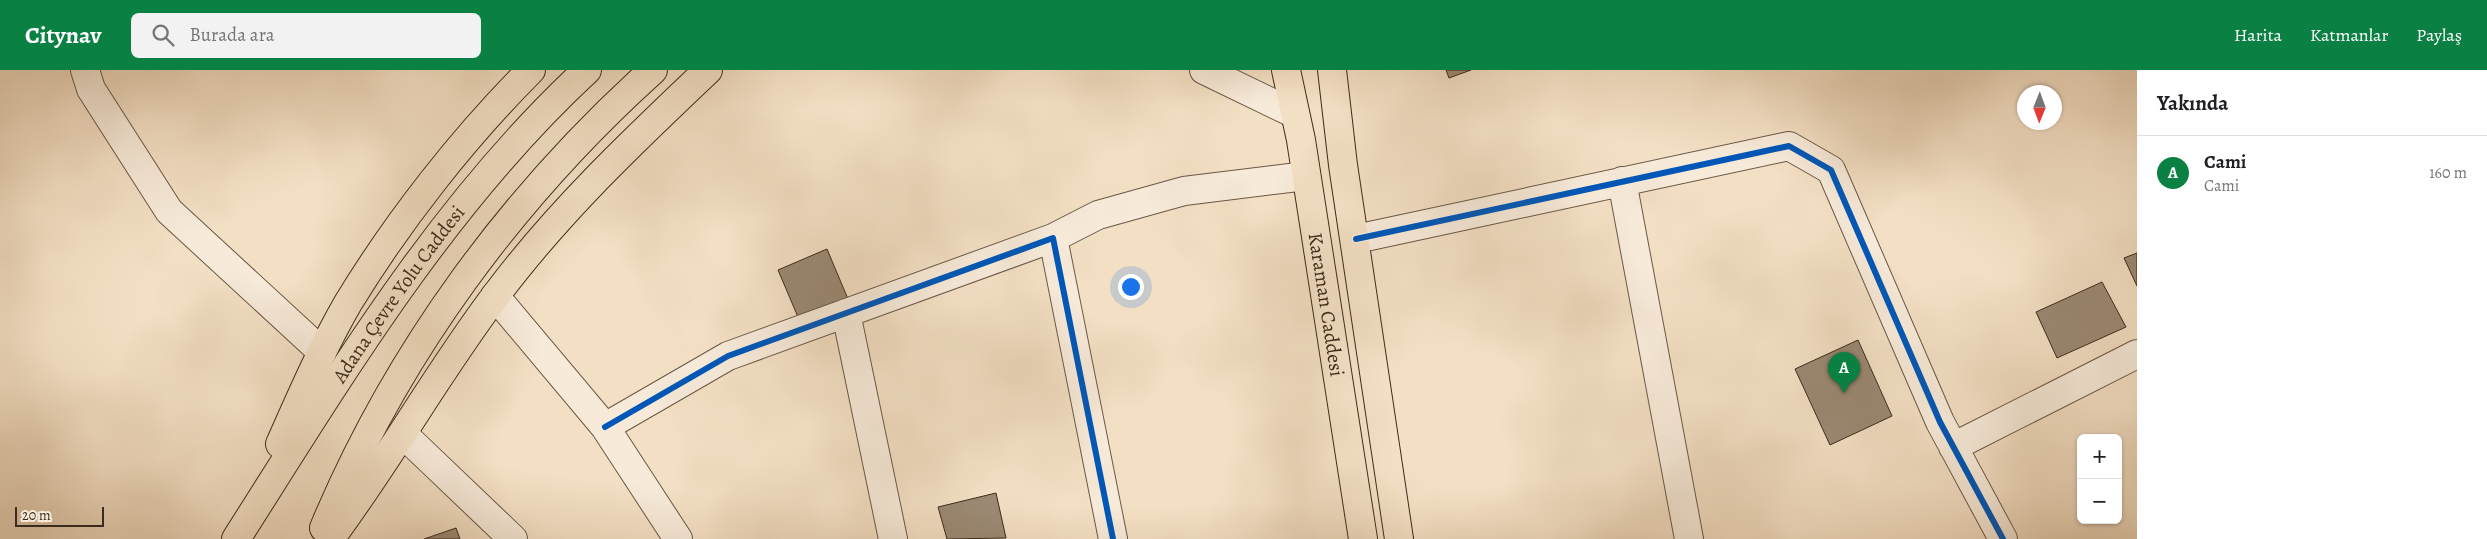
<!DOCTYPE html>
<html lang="tr">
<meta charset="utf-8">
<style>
body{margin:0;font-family:Alegreya,serif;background:#f2f2f2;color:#202124}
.controls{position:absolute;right:15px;bottom:15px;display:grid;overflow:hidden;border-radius:8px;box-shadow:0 1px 4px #0004}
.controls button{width:45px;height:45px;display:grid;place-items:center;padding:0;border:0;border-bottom:1px solid #e0e0e0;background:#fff;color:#202124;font:25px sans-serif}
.compass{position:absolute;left:2017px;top:15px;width:45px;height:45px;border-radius:50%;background:#fff;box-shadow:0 1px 4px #0004;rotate:181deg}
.scale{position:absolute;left:15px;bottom:12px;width:89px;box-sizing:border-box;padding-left:5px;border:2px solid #3b2b1c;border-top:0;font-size:14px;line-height:18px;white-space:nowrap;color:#3b2b1c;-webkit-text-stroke:4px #f7ead9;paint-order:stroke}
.you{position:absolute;left:1130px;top:216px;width:18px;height:18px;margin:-12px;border:4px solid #fff;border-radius:50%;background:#1a73e8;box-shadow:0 0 0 8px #1a73e833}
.badge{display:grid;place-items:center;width:32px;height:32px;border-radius:50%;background:#0b8043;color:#fff;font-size:16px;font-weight:700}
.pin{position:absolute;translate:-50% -41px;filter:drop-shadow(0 1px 2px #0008)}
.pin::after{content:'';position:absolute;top:26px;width:18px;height:15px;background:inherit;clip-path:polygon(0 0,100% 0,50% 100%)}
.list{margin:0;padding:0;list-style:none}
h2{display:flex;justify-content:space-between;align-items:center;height:65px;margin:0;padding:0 20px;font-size:21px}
h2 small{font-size:16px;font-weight:400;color:#757577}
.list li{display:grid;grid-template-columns:32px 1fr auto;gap:15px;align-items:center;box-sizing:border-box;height:75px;padding:0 20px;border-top:1px solid #e0e0e0}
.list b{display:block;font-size:19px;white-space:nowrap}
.list p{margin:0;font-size:16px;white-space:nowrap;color:#757577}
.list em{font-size:16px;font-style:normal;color:#757577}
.icon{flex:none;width:28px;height:28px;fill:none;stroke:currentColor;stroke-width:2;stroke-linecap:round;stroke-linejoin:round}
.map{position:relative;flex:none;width:2137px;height:469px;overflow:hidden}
header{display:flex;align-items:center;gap:30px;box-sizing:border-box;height:70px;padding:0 25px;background:#0b8043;color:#fff}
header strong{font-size:24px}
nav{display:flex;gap:28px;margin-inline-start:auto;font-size:18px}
.search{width:350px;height:45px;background:#f2f2f2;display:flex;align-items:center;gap:12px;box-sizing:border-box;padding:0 18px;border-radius:8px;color:#757577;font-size:19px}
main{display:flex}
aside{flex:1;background:#fff}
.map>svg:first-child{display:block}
.building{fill:#9b8973;stroke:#3b2b1c}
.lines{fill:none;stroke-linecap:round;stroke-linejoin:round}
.street-casing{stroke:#695846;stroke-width:30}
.primary-casing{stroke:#3b2b1c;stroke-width:30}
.highway-casing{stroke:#3b2b1c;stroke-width:30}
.street{stroke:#f7ead9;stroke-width:28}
.primary{stroke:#f3dfc4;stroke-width:28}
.highway{stroke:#f3dfc4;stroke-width:28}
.cycleway-casing{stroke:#f7ead9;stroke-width:9}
.cycleway{stroke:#0057b8;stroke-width:6}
.labels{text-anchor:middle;stroke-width:4.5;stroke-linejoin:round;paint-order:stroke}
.street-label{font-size:20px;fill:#3b2b1c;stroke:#f7ead9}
</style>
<header>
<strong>Citynav</strong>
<div class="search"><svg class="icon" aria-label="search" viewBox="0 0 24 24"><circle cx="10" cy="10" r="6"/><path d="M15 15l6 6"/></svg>Burada ara</div>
<nav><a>Harita</a><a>Katmanlar</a><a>Paylaş</a></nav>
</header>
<main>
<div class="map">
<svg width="2137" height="469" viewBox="0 0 2137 469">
<rect width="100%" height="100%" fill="#f3dfc4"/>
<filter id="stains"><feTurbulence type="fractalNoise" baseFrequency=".004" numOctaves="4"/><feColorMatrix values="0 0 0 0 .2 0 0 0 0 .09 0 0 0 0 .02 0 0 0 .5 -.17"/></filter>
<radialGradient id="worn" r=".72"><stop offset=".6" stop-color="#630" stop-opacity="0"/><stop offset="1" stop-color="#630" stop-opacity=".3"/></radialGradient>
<!-- building -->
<path class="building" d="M1446,0H1471L1449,8Z
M827,179L848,229L798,247L778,200Z
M2137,183V216L2124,188Z
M2102,212L2126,257L2057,288L2036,242Z
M1858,270L1892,346L1830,375L1795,299Z
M996,423L1006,468L947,469L938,437Z
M456,458L460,469H424Z"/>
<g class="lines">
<!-- street casing -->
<g class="street-casing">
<path id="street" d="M85,0L91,19L169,141L322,282
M1204,0L1295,44
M1622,111L1689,469
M1053,168L1098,145L1184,121L1306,106
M1356,169L1789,76L1831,100L1940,352L2003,469
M495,226L605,357L678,469
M846,243L893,469
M605,357L728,286L1053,168L1113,469
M403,364L513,469
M1953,377L2137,284"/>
</g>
<!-- primary casing -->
<g class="primary-casing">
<g id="primary">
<path id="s1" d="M1286,0L1301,70L1363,469"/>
<path d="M1332,0L1343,95L1399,469"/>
</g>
</g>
<!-- highway casing -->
<g class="highway-casing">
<g id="highway">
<path d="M280,374C301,327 322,278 348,233C398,151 463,68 531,0"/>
<path d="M324,458C397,283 512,127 653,0"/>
<path id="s2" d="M236,469C341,304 442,134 587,0"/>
<path d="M330,469C389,390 437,303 496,225C558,142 633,71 708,0"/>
</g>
</g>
<!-- street -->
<use href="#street" class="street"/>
<!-- primary -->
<use href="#primary" class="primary"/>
<!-- highway -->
<use href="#highway" class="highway"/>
<!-- cycleway casing -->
<g class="cycleway-casing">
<path id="cycleway" d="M1356,169L1789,76L1831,100L1940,352L2003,469
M605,357L728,286L1053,168L1113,469"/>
</g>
<!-- cycleway -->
<use href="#cycleway" class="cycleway"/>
</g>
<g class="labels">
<!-- street labels -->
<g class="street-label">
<text dy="7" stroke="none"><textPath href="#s2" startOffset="294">Adana Çevre Yolu Caddesi</textPath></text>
<text dy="7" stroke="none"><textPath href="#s1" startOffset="238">Karaman Caddesi</textPath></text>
</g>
</g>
<rect width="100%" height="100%" filter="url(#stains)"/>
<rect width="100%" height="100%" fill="url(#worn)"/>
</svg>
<div class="controls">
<button>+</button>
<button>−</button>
</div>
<svg class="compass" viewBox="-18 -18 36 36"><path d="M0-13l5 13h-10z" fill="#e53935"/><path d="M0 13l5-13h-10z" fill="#757577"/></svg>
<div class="scale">20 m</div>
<div class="you"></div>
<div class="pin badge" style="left:1844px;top:323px">A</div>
</div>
<aside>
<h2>Yakında<small></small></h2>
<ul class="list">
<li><span class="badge">A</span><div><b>Cami</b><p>Cami</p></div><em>160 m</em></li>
</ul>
</aside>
</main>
